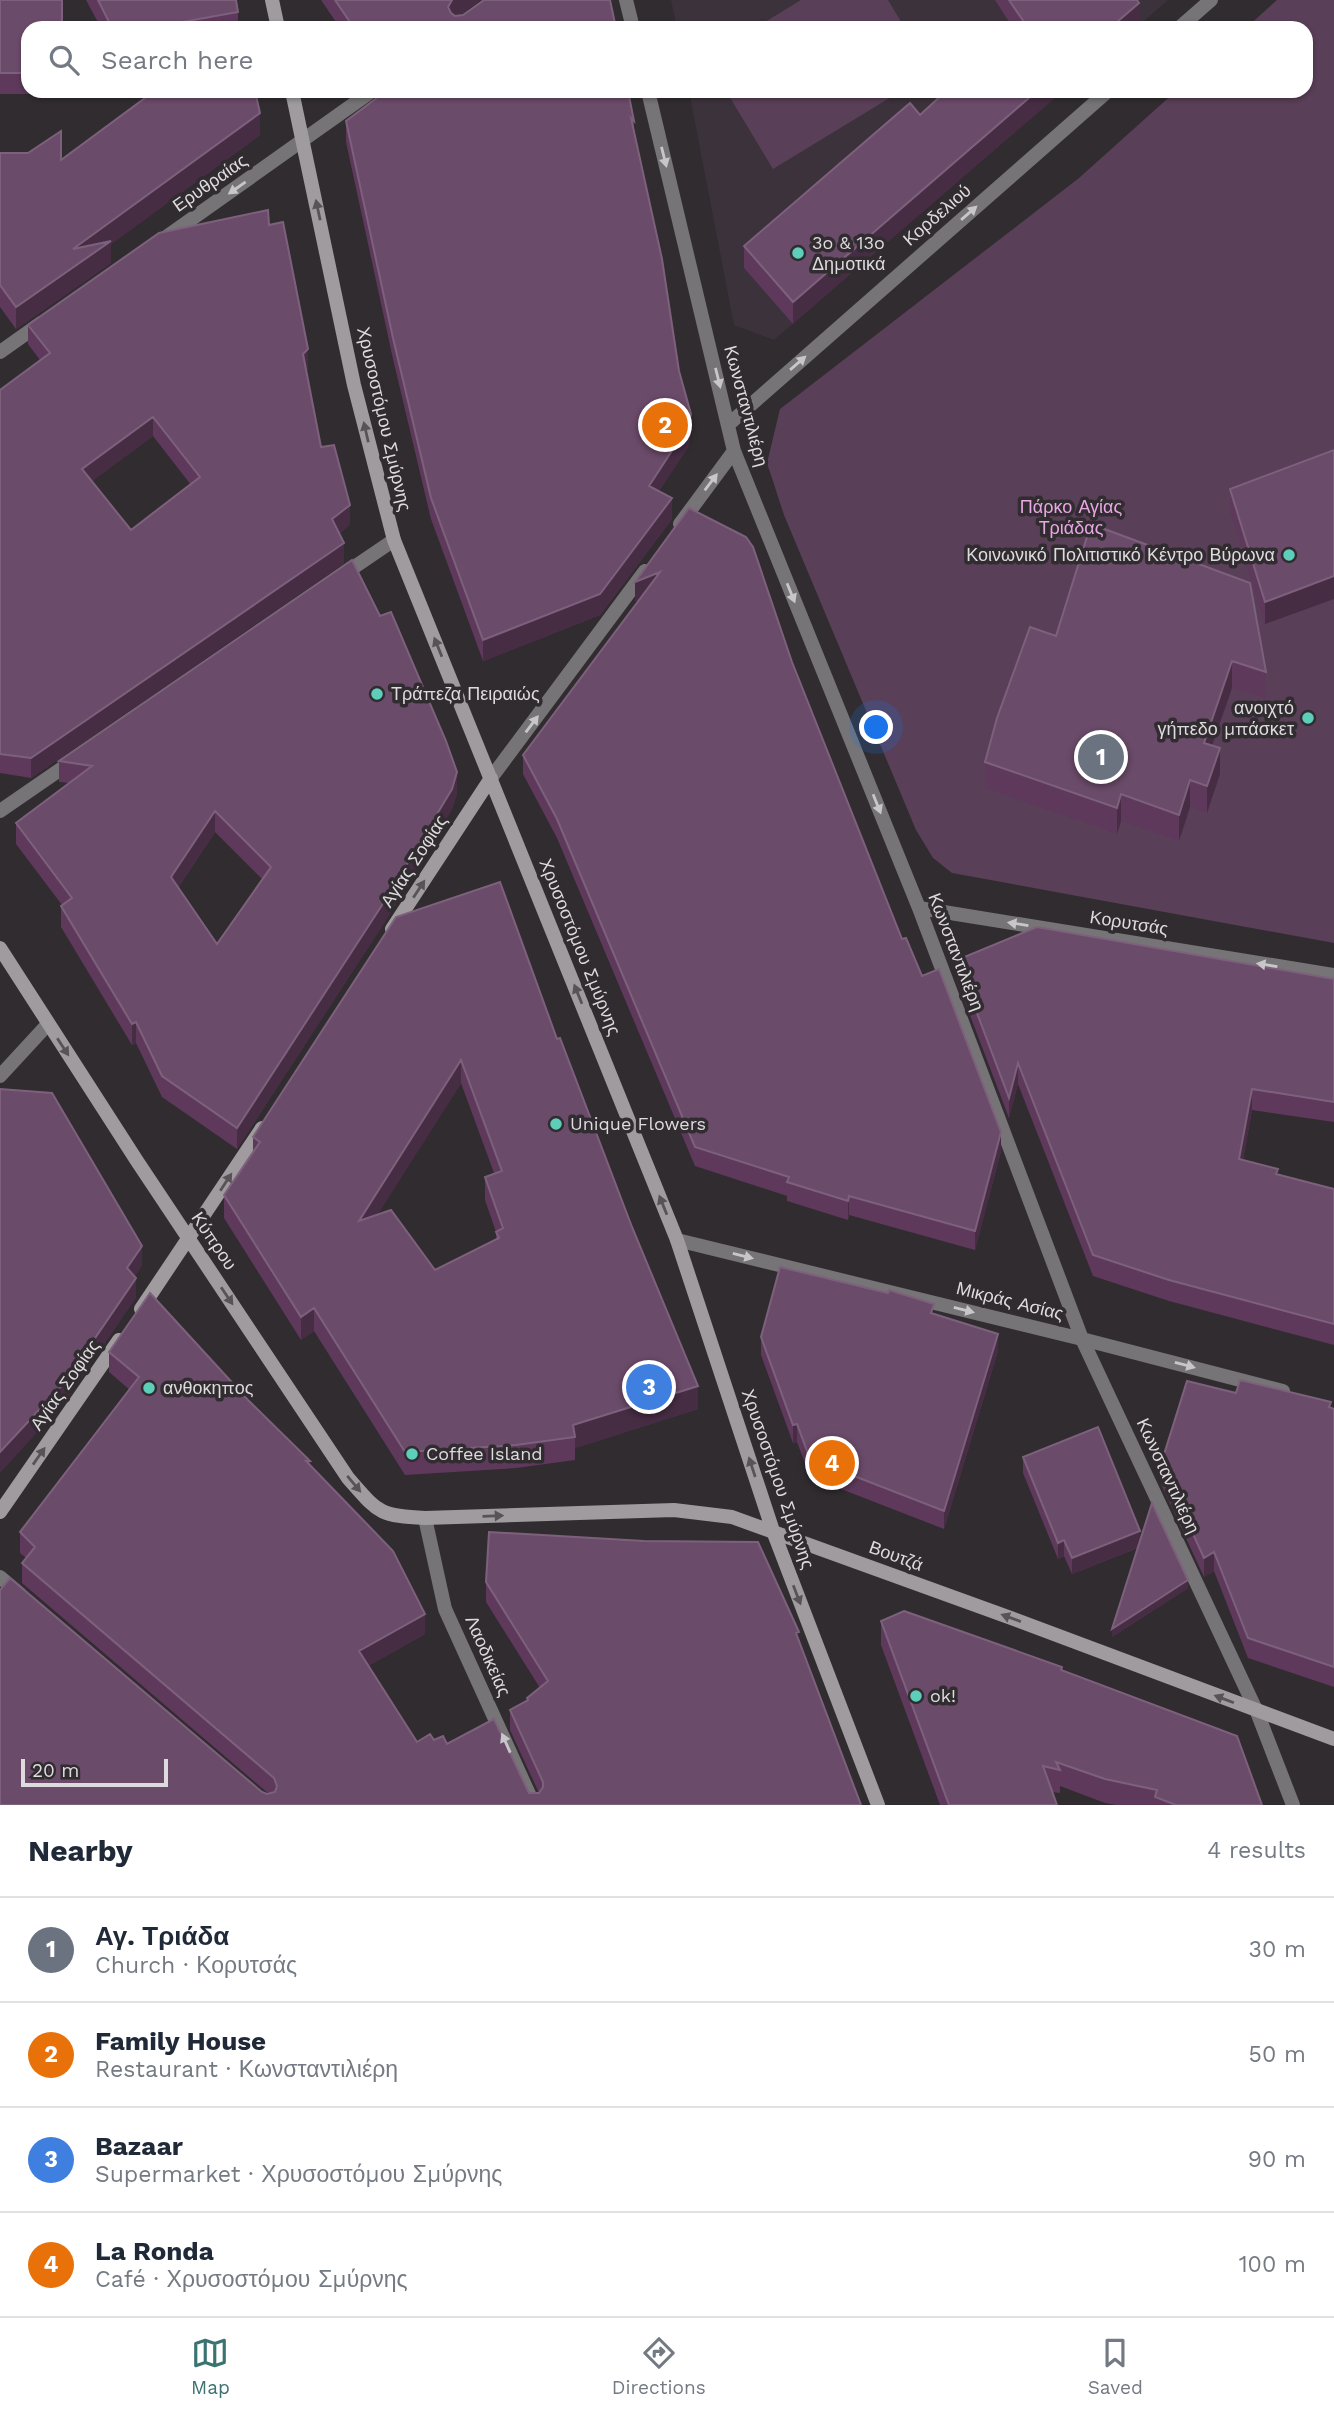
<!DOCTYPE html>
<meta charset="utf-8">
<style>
body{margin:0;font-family:"Work Sans",sans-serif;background:#f6f6f7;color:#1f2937}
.scale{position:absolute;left:21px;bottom:18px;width:147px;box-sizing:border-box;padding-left:7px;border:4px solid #dedbde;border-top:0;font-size:19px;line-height:24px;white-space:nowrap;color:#dedbde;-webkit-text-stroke:5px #312c30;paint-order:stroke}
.you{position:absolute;left:877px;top:728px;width:24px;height:24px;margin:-18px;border:5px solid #fff;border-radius:50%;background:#1a73e8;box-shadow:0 0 0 10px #1a73e833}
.badge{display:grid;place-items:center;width:46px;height:46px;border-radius:50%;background:#3b7372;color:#fff;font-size:23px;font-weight:700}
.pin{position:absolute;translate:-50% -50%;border:4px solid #fff;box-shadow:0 2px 7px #0006}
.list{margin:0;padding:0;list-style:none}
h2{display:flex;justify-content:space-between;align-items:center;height:91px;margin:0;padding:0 28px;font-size:30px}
h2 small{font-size:23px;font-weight:400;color:#747a83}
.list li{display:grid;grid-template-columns:46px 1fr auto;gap:21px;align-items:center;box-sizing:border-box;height:105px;padding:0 28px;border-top:2px solid #e0e1e3}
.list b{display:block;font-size:26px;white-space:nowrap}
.list p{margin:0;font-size:23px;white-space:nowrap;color:#747a83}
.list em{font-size:23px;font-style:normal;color:#747a83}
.icon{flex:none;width:38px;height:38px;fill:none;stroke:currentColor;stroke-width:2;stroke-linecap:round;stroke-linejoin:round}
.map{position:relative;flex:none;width:1334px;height:1805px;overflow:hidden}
.search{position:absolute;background:#fff;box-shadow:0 2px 5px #0004;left:21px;right:21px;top:21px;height:77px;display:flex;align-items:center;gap:18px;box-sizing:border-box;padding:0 24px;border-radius:21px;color:#747a83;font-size:26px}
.sheet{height:511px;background:#fff}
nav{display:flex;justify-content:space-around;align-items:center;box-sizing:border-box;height:98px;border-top:2px solid #e0e1e3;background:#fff;font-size:19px;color:#747a83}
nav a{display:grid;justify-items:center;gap:4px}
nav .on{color:#3b7372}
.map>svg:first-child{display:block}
.built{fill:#3c323b}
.green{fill:#593f57}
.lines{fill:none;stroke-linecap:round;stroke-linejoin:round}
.street{stroke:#767476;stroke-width:14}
.secondary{stroke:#9f9b9f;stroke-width:14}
.wall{fill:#5e395c;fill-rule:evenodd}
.shaded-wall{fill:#462d44}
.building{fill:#6b4b6a;stroke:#7d617c;stroke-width:2;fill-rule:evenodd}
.oneway{fill:#c9c6c9}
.oneway2{fill:#585357}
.poi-dot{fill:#5dceb9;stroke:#312c30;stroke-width:2.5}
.labels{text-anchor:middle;stroke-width:7;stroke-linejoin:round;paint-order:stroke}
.street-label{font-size:18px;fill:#dedbde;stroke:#312c30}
.poi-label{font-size:18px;fill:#dedbde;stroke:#312c30;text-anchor:start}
.park-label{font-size:18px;fill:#e8a6e4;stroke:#312c30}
</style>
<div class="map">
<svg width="1334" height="1805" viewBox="0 0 1334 1805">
<rect width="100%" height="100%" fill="#312c30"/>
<!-- built -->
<path class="built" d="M671,0H1168L1136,28H677Z
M689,91H1063L774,340L734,325Z"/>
<!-- green -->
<path class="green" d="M801,0H888L905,28H755Z
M1277,0H1334V943L952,873L933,858L916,830L784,515L767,463L780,409L1079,178L1176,91H1306V28H1246Z
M726,91H901L773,169Z"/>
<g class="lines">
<!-- street -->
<path class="street" d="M626,0L633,28
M1179,28L1211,0
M648,91L734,451L919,908L1082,1339L1257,1712L1293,1805
M162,240L372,91
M0,352L41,323
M729,424L1108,91
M680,524L734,451
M341,576L394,540
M491,778L645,571
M0,811L74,760
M919,908L1334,975
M0,1076L48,1024
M677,1240L1082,1339L1283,1391
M425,1518L445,1609L534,1805
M0,1577L20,1594"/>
<!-- secondary -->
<path class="secondary" d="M272,0L278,28
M292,91L354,385L394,540L677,1240L773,1531L878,1805
M392,929L491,778
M0,948L137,1161L348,1478C378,1512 378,1516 425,1518L674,1510L732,1517L1011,1618L1334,1739
M141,1309L262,1128
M0,1512L119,1340"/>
</g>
<!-- wall -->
<path class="wall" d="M0,0L28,28V91H61V94H0Z
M86,0H236L238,12V28H101Z
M321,0H480L459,16L616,28H340Z
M995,0H1137L1139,25L1136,28H1013Z
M145,91H255L260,135L111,244V263L16,329L0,307V153L61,160L145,98Z
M382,91H628L634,121V131L691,435L688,447L659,491L672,519L600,615L483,661L431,519L393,359L346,142V121L383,93Z
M920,115L793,324L744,268V246Z
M269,225L308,369L306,371L321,447L350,524L339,534L344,563L31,778L0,773V390L40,360L28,344V325ZM153,436L191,485L131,530L92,481Z
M1334,450L1265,624L1230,511V489Z
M1091,524L1266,672V698L1232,688L1212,745L1220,774L1207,813L1190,807L1179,841L1121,821L1117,834L985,788V762L1056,636Z
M635,582L792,662L902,939L922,976L1001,1151L975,1250L849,1215L848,1220L787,1201V1196L695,1166L557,838L523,774V755L640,599L635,601Z
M59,761L457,793L452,809L386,920L237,1149L162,1097L136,1043L132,1045L61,927V906L62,905L16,844V823L69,783L59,782ZM215,832L262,879L217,944L178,888Z
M396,917L557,1039L698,1409L575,1448V1460L516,1468L405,1475L314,1331L301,1340L224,1218V1195L253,1153V1137ZM461,1083L494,1173L485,1177V1200L496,1232V1240L435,1270L377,1215Z
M957,960L1275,970L1334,979V1122L1252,1110L1243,1160L1278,1175L1334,1188V1345L1169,1301L1093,1276L1018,1084L1009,1118L957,981Z
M934,1314L998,1351L944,1529L810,1477L797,1442L793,1443L761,1355V1337Z
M109,1352L249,1401L310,1461V1465L425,1634L368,1666L417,1742L434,1740L447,1744L529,1793H539L510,1730V1710L527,1701V1698L540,1688L486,1602V1582L799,1641L861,1805H0L262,1792L267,1794H269L22,1583V1563L26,1558L20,1553V1532L130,1390L109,1372Z
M1236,1393L1334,1409V1687L1248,1658L1214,1571L1204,1577L1161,1484V1464Z
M1023,1457L1140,1540L1188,1588L1112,1637L1138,1548L1072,1574L1064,1556L1058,1559L1023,1473Z
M881,1621L1062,1670L1262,1805H1116L1105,1803L1060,1786V1793L1052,1792L1057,1805H940L881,1645Z"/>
<!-- shaded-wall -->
<path class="shaded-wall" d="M452,0H480L452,21L448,7Z
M1139,3V25L1136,28H1110Z
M1037,91H1063L793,324V302Z
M260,113V135L111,244V263L16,329V307L73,249Z
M308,349V369L303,373V354Z
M691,414V435L688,447L649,507V486Z
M153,417V436L82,489V469Z
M672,498V519L600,615L483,661V640Z
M350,505V524L332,539V519Z
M344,543V563L31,778V758Z
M660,572V591L635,601V582Z
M1334,576V599L1265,624V602Z
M1232,661V688L1204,769V743Z
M1220,748V774L1207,813V786Z
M457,772V793L452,809L386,920L237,1149V1128Z
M1190,780V807L1179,841V815Z
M1121,794V821L1117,834V808Z
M215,811V832L171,898V877Z
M136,1022V1043L132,1045V1024Z
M461,1060V1083L359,1244V1221Z
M1018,1063V1084L1009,1118V1098Z
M1252,1089V1110L1239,1180V1159Z
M1001,1132V1151L975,1250V1231Z
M849,1196V1215L848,1220V1201Z
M142,1246V1266L127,1288V1268Z
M136,1278V1298L65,1402L0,1473V1452Z
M314,1308V1331L301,1340V1317Z
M998,1334V1351L944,1529V1511Z
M698,1386V1409L575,1448V1437L573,1425Z
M797,1424V1442L793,1443V1425Z
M1140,1531V1547L1072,1574V1558Z
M1064,1540V1556L1058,1559V1543Z
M1214,1552V1571L1204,1577V1558Z
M1188,1580V1588L1112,1637V1629Z
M425,1614V1634L359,1671V1651Z"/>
<!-- building -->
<path class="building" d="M0,0H62V28H28V73H0Z
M98,0H236L238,12L149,28H112Z
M335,0H452L448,7L451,13L455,16L463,15L484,0H610L616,28H354Z
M1009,0H1137L1139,3L1110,28H1017L1024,22Z
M146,91H255L260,113L73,249L111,241L16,307L0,285V153H28L61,131V160L149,95Z
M386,91H628L634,121L631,118L662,259L679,371L691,414L688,426L649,486L672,498L600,594L483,640L431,498L393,338L346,121Z
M946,91H1037L793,302L744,246L910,103L920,115Z
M268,210L269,225L283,222L308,349L303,354L321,447L334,445L350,505L332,519L344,543L31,758L0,754V390L50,353L28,325L159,233ZM153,417L200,477L131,530L82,469Z
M1334,450V576L1265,602L1230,489Z
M689,508L746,537L753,547L792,662L902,939L906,938L922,976L939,969L1001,1132L975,1231L849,1196L848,1201L787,1182L789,1177L695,1147L557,819L523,755L660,572L635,582Z
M1091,524L1250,583L1266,672L1232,661L1204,743L1220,748L1207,786L1190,780L1179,815L1121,794L1117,808L985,762L997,718L1030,627L1056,636Z
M352,560L380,616L391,612L446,741L457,772L452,789L386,899L237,1128L162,1076L136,1022L132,1024L61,906L72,898L16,823L92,766L59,761ZM215,811L271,867L217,944L171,877Z
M500,882L557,1039L560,1038L632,1227L698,1386L573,1425L575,1437L516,1445L405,1452L314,1308L301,1317L224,1195L260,1142L253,1137L396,917ZM461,1060L502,1171L485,1177L503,1228L496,1232L499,1238L435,1270L391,1210L359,1221Z
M1037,927L1334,979V1102L1252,1089L1239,1159L1278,1169L1276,1174L1334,1189V1324L1169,1280L1093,1255L1018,1063L1009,1098L957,960Z
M0,1089L52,1093L142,1246L127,1268L136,1278L65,1382L0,1452Z
M780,1267L888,1293L889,1290L934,1304L931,1313L998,1334L944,1511L810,1459L797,1424L793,1425L761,1337Z
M150,1293L249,1401L310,1461H306L393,1551L425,1614L359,1651L417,1742L430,1734L434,1740L443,1736L447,1744L494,1719L529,1793H539L543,1787V1782L510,1710L528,1700L527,1698L548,1681L486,1582L489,1532L644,1541L758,1542L799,1632L796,1633L861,1805H0V1590L10,1578L262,1792L267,1794L275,1792L277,1786L274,1778L22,1563L35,1547L20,1532L139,1377L109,1352Z
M1240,1380L1331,1402L1329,1407L1334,1409V1667L1248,1638L1214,1552L1204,1558L1161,1464L1187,1381L1236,1393Z
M1098,1427L1140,1531L1072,1558L1064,1540L1058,1543L1023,1457Z
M1152,1503L1188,1580L1112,1629Z
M904,1611L1062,1667L1061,1670L1237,1736L1262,1805H1176L1155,1797L1157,1790L1105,1779L1056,1762L1060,1770L1043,1766L1057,1805H949L881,1621Z"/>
<!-- one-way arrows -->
<defs><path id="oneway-solid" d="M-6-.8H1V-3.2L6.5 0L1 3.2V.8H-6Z" transform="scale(1.75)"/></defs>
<g class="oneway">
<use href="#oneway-solid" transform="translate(664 157) rotate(76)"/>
<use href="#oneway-solid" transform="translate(237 188) rotate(145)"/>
<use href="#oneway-solid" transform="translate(969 213) rotate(-41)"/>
<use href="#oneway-solid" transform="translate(798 363) rotate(-41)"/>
<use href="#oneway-solid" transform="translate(718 378) rotate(76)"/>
<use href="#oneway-solid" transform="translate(711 482) rotate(-53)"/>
<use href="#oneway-solid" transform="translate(791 593) rotate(68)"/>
<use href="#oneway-solid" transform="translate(532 724) rotate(-53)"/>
<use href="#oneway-solid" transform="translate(877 804) rotate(68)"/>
<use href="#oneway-solid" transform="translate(1018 924) rotate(-171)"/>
<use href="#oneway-solid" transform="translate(1267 965) rotate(-171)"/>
<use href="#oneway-solid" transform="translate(743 1256) rotate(14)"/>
<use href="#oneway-solid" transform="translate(964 1310) rotate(14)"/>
<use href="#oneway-solid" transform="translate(1185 1365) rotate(15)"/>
<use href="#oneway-solid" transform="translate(506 1743) rotate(-114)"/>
</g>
<g class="oneway2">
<use href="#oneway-solid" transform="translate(318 210) rotate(-102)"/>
<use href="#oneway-solid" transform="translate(366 432) rotate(-103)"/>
<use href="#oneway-solid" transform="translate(438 647) rotate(-112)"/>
<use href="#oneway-solid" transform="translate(419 889) rotate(-57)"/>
<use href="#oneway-solid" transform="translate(578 994) rotate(-112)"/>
<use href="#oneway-solid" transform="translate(63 1047) rotate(57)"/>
<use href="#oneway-solid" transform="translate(226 1182) rotate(-57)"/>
<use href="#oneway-solid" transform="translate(663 1205) rotate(-112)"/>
<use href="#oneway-solid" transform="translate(227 1296) rotate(56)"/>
<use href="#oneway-solid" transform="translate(39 1456) rotate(-55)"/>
<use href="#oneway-solid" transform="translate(752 1467) rotate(-108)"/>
<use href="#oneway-solid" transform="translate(354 1484) rotate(50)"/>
<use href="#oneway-solid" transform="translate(493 1516) rotate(-2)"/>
<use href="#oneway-solid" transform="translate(797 1595) rotate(69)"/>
<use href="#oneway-solid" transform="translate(1011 1618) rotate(-160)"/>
<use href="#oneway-solid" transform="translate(1224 1699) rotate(-159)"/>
</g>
<!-- markers -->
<g class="poi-dot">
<circle cx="798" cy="253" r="7"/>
<circle cx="1289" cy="555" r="7"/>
<circle cx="377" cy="694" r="7"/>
<circle cx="1308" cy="718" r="7"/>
<circle cx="556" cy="1124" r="7"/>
<circle cx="149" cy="1388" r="7"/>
<circle cx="412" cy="1454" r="7"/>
<circle cx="916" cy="1696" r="7"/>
</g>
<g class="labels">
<!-- street labels -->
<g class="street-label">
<text transform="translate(210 183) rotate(-35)" y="6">Ερυθραίας</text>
<text transform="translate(937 215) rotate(-41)" y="6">Κορδελιού</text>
<text transform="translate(746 406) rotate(75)" y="6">Κωνσταντιλιέρη</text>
<text transform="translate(384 419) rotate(77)" y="6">Χρυσοστόμου Σμύρνης</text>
<text transform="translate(414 861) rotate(-57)" y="6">Αγίας Σοφίας</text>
<text transform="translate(1129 923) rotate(9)" y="6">Κορυτσάς</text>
<text transform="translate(580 947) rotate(68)" y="6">Χρυσοστόμου Σμύρνης</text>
<text transform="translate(956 952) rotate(69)" y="6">Κωνσταντιλιέρη</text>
<text transform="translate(214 1241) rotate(56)" y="6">Κύπρου</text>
<text transform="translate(1010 1301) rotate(14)" y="6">Μικράς Ασίας</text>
<text transform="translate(65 1385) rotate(-55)" y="6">Αγίας Σοφίας</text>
<text transform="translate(1168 1476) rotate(65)" y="6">Κωνσταντιλιέρη</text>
<text transform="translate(778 1479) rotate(71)" y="6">Χρυσοστόμου Σμύρνης</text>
<text transform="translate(896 1556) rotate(20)" y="6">Βουτζά</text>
<text transform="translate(488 1656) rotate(66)" y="6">Λαοδικείας</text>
</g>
<!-- poi labels -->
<g class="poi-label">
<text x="812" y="249">3o &amp; 13o<tspan x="812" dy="21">Δημοτικά</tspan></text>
<text x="1275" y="561" text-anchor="end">Κοινωνικό Πολιτιστικό Κέντρο Βύρωνα</text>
<text x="391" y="700">Τράπεζα Πειραιώς</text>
<text x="1294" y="714" text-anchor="end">ανοιχτό<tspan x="1294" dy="21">γήπεδο μπάσκετ</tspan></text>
<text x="570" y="1130">Unique Flowers</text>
<text x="163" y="1394">ανθοκηπος</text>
<text x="426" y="1460">Coffee Island</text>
<text x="930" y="1702">ok!</text>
</g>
<!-- park labels -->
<g class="park-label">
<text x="1071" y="513">Πάρκο Αγίας<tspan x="1071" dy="21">Τριάδας</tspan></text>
</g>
</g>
</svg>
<div class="scale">20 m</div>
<div class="you"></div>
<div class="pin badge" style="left:1101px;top:757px;background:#6b7280">1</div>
<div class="pin badge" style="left:665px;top:425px;background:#e8710a">2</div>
<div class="pin badge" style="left:649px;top:1387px;background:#3f7fe0">3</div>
<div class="pin badge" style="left:832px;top:1463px;background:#e8710a">4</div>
<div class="search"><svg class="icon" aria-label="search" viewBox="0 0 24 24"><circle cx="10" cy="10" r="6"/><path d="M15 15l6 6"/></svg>Search here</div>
</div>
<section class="sheet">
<h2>Nearby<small>4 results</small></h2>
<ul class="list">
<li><span class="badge" style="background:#6b7280">1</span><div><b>Αγ. Τριάδα</b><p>Church · Κορυτσάς</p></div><em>30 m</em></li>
<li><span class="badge" style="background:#e8710a">2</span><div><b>Family House</b><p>Restaurant · Κωνσταντιλιέρη</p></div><em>50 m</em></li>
<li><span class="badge" style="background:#3f7fe0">3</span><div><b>Bazaar</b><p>Supermarket · Χρυσοστόμου Σμύρνης</p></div><em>90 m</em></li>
<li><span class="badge" style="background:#e8710a">4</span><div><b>La Ronda</b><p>Café · Χρυσοστόμου Σμύρνης</p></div><em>100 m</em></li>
</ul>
</section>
<nav>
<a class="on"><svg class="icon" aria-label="map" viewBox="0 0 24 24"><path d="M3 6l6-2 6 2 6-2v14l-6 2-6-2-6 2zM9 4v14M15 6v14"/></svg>Map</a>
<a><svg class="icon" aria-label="directions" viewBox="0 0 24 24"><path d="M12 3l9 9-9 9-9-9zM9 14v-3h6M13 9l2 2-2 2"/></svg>Directions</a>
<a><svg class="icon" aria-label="saved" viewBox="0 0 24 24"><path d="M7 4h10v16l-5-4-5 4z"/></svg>Saved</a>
</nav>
